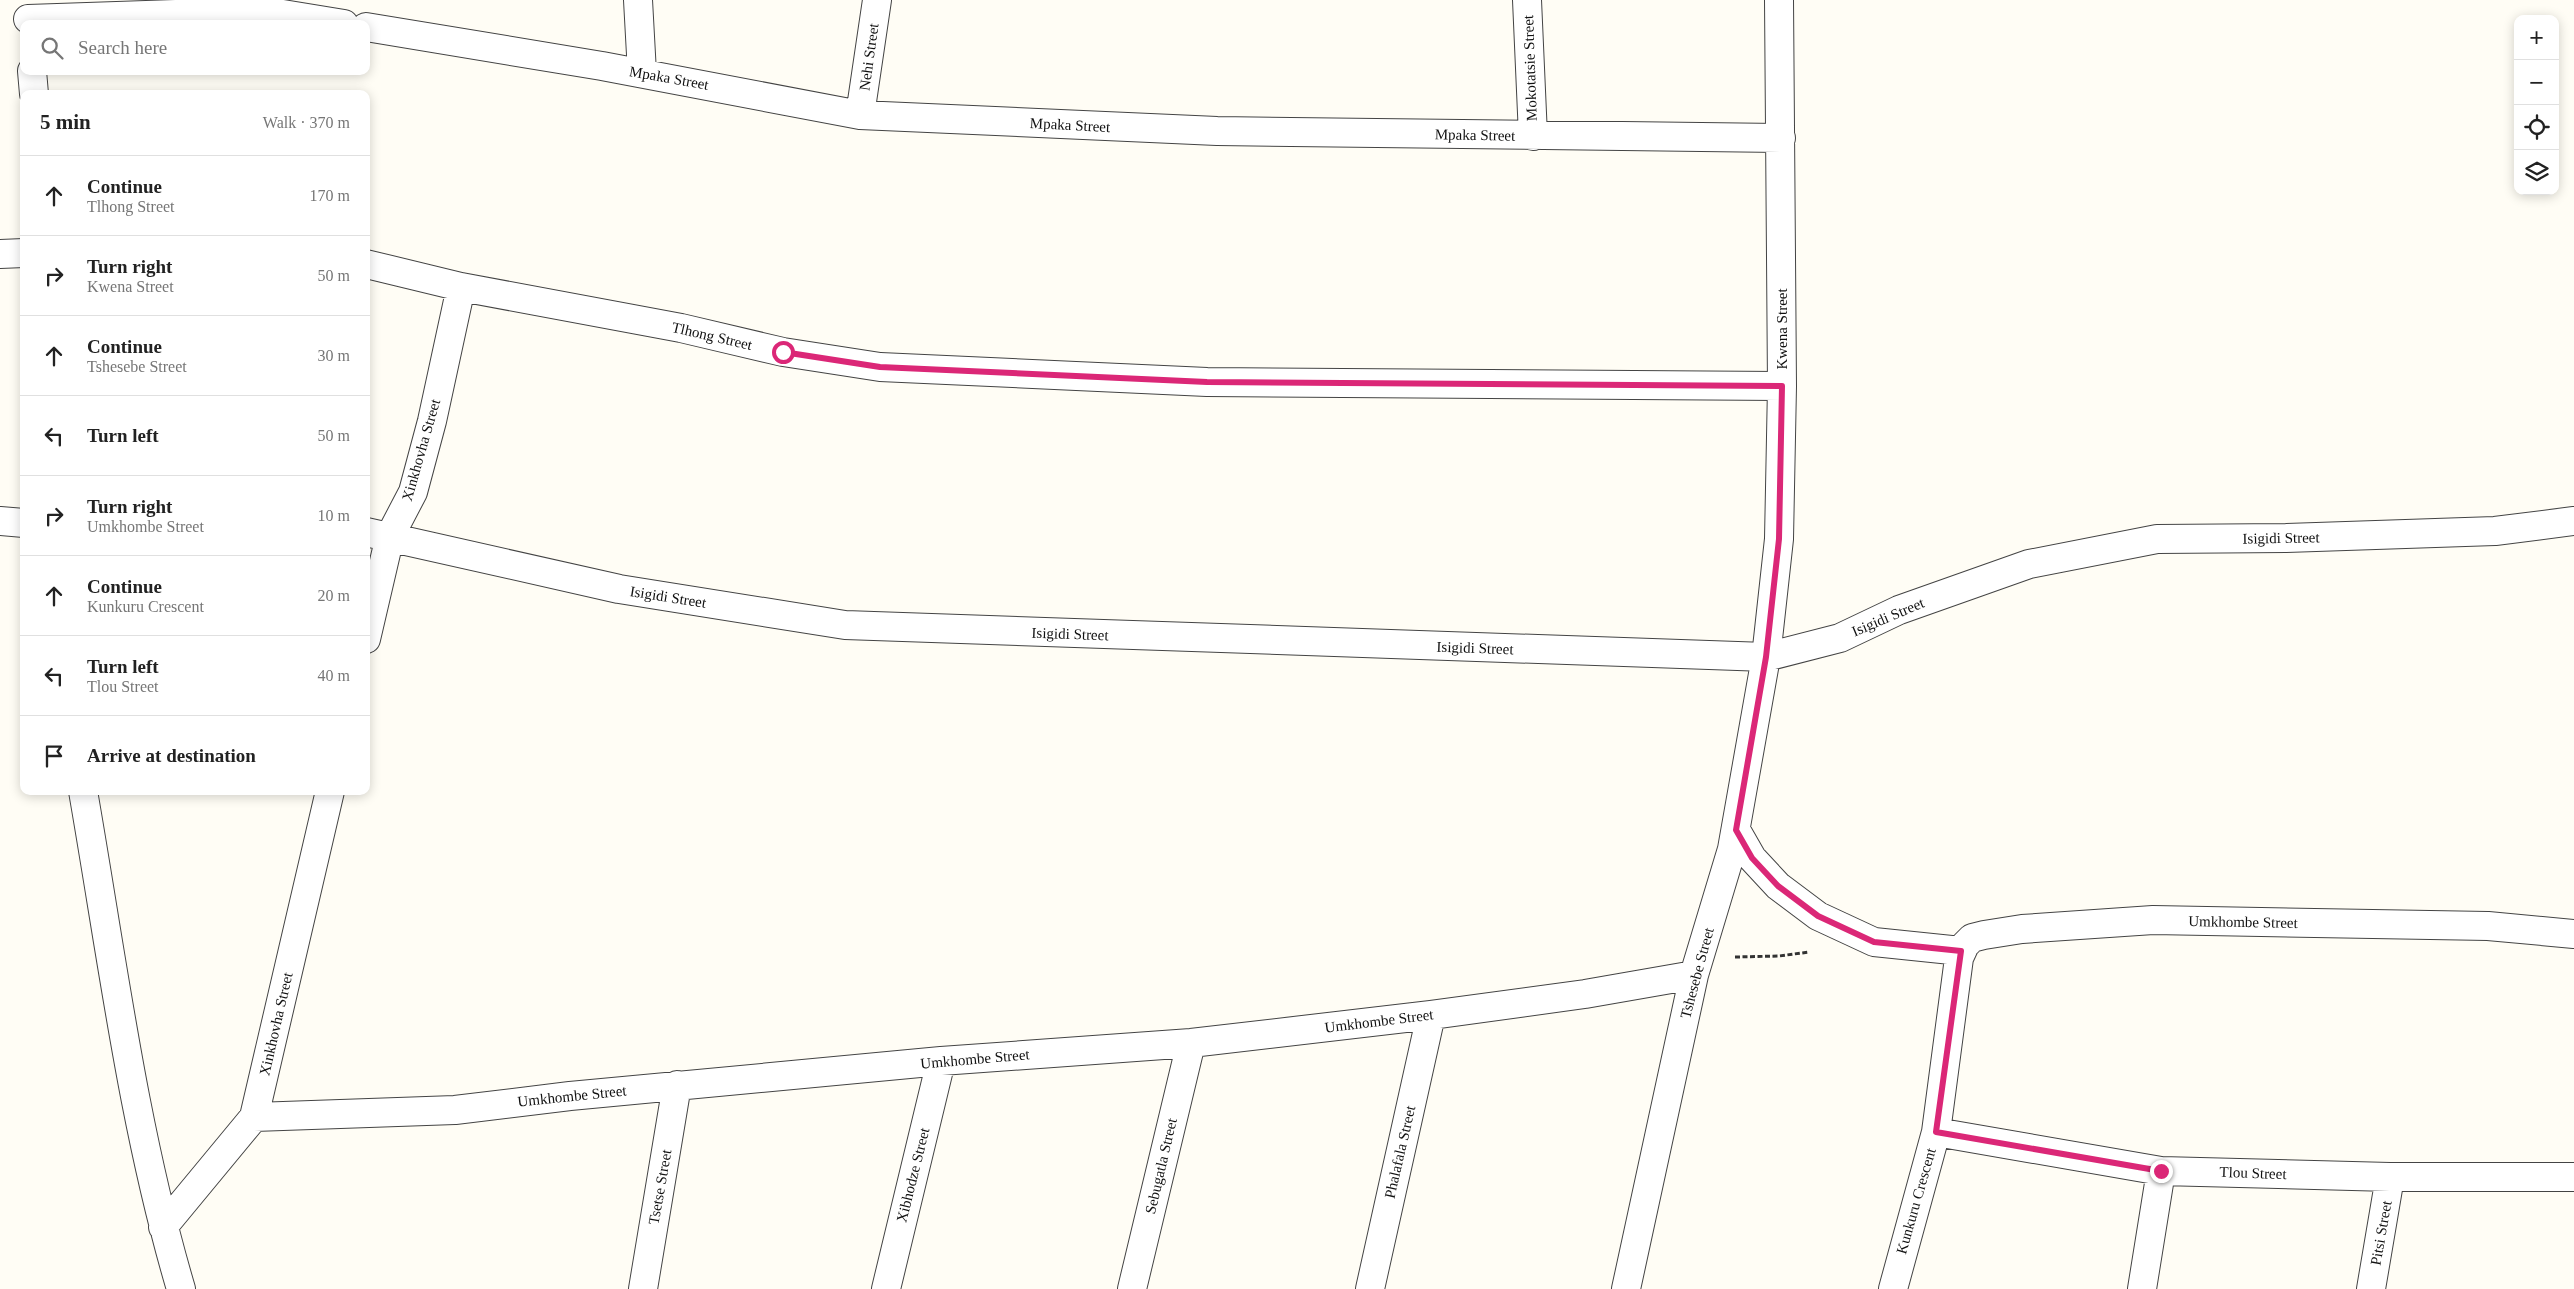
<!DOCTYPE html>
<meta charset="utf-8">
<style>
body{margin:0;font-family:Georgia,serif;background:#f2f2f2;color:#222}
.controls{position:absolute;right:15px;top:15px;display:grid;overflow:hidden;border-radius:10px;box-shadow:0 2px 12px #0003}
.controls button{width:45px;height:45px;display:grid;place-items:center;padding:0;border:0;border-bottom:1px solid #e0e0e0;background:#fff;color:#222;font:25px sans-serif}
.stop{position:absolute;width:15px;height:15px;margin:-11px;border:4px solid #db2777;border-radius:50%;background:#fff}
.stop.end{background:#db2777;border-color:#fff;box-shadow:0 1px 5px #0008}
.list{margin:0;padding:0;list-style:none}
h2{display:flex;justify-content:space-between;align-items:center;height:65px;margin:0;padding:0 20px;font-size:21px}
h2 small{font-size:16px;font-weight:400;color:#767676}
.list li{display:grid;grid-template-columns:32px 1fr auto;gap:15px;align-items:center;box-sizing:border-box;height:80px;padding:0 20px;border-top:1px solid #e0e0e0}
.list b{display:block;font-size:19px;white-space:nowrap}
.list p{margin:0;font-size:16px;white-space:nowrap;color:#767676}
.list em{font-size:16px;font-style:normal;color:#767676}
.icon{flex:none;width:28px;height:28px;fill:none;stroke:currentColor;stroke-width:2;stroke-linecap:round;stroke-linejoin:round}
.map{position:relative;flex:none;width:2574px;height:1289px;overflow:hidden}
.search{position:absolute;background:#fff;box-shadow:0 2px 12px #0003;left:20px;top:20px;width:350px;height:55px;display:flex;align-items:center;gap:12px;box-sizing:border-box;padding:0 18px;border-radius:10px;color:#767676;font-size:19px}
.panel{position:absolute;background:#fff;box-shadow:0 2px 12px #0003;left:20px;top:90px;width:350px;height:705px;border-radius:10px}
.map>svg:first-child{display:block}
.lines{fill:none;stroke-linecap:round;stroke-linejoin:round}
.minor-casing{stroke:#444;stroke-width:30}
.path{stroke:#333;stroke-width:3;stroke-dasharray:5 2.5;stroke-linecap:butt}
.minor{stroke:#fff;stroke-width:28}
.route{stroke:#db2777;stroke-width:6}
.labels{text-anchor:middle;stroke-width:5;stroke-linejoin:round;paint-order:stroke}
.street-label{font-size:15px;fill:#111;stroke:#fff}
</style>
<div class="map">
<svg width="2574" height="1289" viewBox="0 0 2574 1289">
<rect width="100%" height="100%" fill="#fffdf5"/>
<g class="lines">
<!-- minor casing -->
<g class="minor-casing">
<path id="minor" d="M638,0L642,73
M1527,0L1533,136
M28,19L264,11L344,24
M366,27L602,66L860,115L1217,131L1781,138
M32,71L34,94
M860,115L877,0
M0,254L24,253
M366,264L461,287L681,328L783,352L880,367L1207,382L1782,386
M0,521L24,523
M366,532L619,589L845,625L1766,657L1840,638L1899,610L2029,564L2157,539L2286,538L2495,531L2574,521
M366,639L390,536L413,492L432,421L461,287
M83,791C112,957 133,1127 181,1289
M1736,830L1752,858L1778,886L1818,916L1874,942L1961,951
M254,1117L455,1110L570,1096L941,1061L1191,1043L1431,1015L1585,994L1694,975
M1936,1132L2161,1171L2390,1177H2574
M163,1227L254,1117L330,791
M643,1289L677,1085
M886,1289L941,1061
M1132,1289L1191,1043
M1370,1289L1431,1015
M1626,1289L1694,975L1732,849L1766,657L1779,539L1782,386L1779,0
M1893,1289L1936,1132L1959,958L1965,945L1972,938L1984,935L2022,929L2153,920L2488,926L2574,934
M2142,1289L2161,1171
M2371,1289L2390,1177"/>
</g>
<!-- path -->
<path class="path" d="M1735,957L1779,956L1809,952"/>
<!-- minor -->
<use href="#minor" class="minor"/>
</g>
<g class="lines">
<!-- route -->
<path class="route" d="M783,352L880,367L1207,382L1782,386L1779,539L1766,657L1736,830L1752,858L1778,886L1818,916L1874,942L1961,951L1936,1132L2161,1171"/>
</g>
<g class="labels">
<!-- street labels -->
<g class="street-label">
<text transform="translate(869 57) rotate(-82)" y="5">Nehi Street</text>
<text transform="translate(1530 68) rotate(-92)" y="5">Mokotatsie Street</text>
<text transform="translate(669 78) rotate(10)" y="5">Mpaka Street</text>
<text transform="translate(1070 125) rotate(3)" y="5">Mpaka Street</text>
<text transform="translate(1475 135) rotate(1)" y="5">Mpaka Street</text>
<text transform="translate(1782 329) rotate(-90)" y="5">Kwena Street</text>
<text transform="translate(712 336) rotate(13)" y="5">Tlhong Street</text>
<text transform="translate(421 450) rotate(-74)" y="5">Xinkhovha Street</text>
<text transform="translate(2281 538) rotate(-1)" y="5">Isigidi Street</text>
<text transform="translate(668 597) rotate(9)" y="5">Isigidi Street</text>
<text transform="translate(1888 617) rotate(-23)" y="5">Isigidi Street</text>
<text transform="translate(1070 634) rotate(2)" y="5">Isigidi Street</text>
<text transform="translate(1475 648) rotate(2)" y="5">Isigidi Street</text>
<text transform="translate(2243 922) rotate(1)" y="5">Umkhombe Street</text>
<text transform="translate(1697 973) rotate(-75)" y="5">Tshesebe Street</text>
<text transform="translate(1379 1021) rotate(-7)" y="5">Umkhombe Street</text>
<text transform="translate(276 1024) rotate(-77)" y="5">Xinkhovha Street</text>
<text transform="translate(975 1059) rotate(-5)" y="5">Umkhombe Street</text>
<text transform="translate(572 1096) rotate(-6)" y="5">Umkhombe Street</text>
<text transform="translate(1400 1152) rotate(-77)" y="5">Phalafala Street</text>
<text transform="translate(1161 1166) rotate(-77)" y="5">Sebugatla Street</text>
<text transform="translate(2253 1173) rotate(2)" y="5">Tlou Street</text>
<text transform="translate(913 1175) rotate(-76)" y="5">Xibhodze Street</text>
<text transform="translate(660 1187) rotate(-80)" y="5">Tsetse Street</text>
<text transform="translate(1916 1201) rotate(-74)" y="5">Kunkuru Crescent</text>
<text transform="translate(2381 1233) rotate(-80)" y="5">Pitsi Street</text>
</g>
</g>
</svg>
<div class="controls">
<button>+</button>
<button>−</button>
<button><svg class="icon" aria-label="locate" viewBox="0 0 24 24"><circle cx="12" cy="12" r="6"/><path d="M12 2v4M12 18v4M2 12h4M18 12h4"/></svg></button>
<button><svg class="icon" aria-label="layers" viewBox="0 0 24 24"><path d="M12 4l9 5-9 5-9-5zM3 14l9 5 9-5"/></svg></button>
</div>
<div class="stop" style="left:783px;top:352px"></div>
<div class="stop end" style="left:2161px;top:1171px"></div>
<div class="search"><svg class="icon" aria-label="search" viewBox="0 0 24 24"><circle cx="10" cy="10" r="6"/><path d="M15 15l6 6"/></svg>Search here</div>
<section class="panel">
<h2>5 min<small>Walk · 370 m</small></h2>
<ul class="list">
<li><svg class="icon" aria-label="ahead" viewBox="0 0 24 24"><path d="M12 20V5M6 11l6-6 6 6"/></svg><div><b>Continue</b><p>Tlhong Street</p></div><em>170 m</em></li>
<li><svg class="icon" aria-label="right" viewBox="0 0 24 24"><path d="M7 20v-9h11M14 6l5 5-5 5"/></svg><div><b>Turn right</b><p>Kwena Street</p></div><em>50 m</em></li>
<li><svg class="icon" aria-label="ahead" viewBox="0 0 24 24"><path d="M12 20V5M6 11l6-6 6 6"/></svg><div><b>Continue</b><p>Tshesebe Street</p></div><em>30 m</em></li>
<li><svg class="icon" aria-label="left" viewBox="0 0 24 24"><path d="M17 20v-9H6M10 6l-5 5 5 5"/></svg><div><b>Turn left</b></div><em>50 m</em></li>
<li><svg class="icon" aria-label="right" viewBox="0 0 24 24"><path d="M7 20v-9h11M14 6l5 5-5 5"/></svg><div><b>Turn right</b><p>Umkhombe Street</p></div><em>10 m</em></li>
<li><svg class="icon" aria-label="ahead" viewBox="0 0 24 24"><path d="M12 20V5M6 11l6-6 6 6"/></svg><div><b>Continue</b><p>Kunkuru Crescent</p></div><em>20 m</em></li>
<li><svg class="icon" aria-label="left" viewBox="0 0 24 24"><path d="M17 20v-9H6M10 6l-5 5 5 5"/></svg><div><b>Turn left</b><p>Tlou Street</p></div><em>40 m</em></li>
<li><svg class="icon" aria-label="arrive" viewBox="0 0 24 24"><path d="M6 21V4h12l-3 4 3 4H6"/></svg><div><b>Arrive at destination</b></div></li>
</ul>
</section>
</div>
